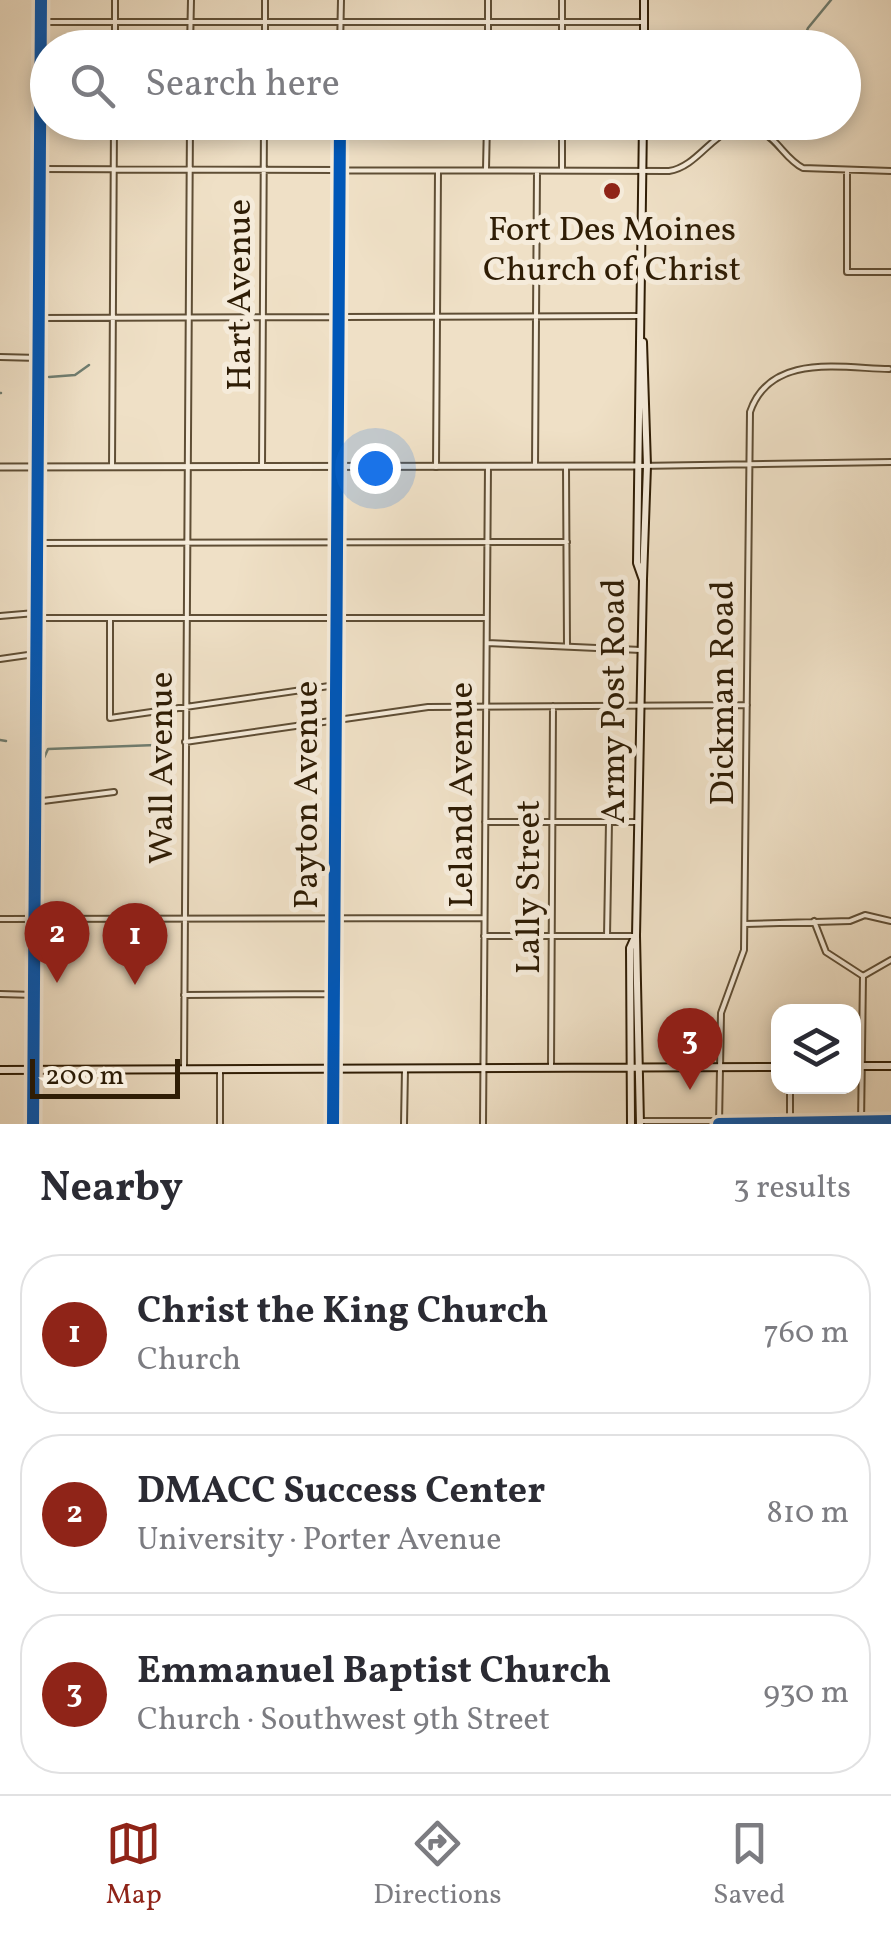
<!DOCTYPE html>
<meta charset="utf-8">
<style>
body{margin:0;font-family:Vollkorn,serif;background:#f2f2f3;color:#2b2b33}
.controls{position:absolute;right:30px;bottom:30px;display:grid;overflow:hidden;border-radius:20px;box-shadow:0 5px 15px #0003}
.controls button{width:90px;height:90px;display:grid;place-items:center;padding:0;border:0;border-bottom:2px solid #e1e1e2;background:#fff;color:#2b2b33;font:50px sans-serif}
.scale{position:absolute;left:30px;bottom:25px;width:150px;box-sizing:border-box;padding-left:10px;border:5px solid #2f1d05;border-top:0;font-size:28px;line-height:35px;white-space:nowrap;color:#2f1d05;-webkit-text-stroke:8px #f5ebda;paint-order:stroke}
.you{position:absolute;left:375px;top:468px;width:35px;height:35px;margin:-25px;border:8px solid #fff;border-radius:50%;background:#1a73e8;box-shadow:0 0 0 15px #1a73e833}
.badge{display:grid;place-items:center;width:65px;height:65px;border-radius:50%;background:#8f2418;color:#fff;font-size:32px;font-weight:700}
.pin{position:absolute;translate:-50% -82px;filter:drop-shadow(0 2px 5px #0008)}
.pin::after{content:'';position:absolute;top:52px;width:35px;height:30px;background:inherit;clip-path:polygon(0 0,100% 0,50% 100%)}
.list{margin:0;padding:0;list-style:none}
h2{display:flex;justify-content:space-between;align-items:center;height:130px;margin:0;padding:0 40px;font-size:42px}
h2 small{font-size:32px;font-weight:400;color:#7c7c81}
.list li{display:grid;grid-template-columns:65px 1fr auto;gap:30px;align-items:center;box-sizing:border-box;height:160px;margin:0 20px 20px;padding:0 20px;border:2px solid #e1e1e2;border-radius:40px}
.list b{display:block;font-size:38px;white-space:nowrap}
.list p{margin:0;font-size:32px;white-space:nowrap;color:#7c7c81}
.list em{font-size:32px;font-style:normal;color:#7c7c81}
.icon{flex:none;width:55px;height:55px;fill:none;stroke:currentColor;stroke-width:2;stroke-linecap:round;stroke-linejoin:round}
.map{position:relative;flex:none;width:891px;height:1124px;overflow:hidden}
.search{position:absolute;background:#fff;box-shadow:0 5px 15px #0003;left:30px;right:30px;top:30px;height:110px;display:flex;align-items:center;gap:25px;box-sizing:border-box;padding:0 35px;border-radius:55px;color:#7c7c81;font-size:38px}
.sheet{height:670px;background:#fff}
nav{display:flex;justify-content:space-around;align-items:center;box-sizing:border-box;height:140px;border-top:2px solid #e1e1e2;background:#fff;font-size:28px;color:#7c7c81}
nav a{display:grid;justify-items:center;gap:5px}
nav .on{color:#8f2418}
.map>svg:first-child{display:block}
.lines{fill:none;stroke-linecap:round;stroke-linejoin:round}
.stream{stroke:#6f7d70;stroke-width:2.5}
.minor-casing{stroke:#5f4e35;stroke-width:8}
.tertiary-casing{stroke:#5f4e35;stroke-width:9}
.secondary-casing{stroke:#2f1d05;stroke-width:10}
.minor{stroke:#f5ebda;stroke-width:4}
.tertiary{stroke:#f5ebda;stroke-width:5}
.secondary{stroke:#f5ebda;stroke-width:6}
.cycleway-casing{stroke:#f5ebda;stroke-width:19}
.cycleway{stroke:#0057b8;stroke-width:12}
.poi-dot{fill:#8f2418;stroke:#f5ebda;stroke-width:4}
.labels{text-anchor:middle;stroke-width:10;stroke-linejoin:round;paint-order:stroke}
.poi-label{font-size:35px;fill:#2f1d05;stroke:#f5ebda}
.street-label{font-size:35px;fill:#2f1d05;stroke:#f5ebda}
</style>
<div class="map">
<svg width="891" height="1124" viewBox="0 0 891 1124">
<rect width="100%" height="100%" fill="#efe0c6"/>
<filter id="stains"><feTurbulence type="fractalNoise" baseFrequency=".002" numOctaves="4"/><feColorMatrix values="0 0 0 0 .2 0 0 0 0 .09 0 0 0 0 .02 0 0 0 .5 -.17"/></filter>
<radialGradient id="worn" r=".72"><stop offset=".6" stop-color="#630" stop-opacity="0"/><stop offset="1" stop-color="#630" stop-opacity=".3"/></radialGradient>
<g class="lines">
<!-- stream -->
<path class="stream" d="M800,48L808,28L831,0
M49,377L75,375L89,365
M0,393H1
M0,740L6,741
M43,760L48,749L156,745"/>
<!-- minor casing -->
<g class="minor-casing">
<path id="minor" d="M562,0V48
M41,22H644
M115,48V0
M190,48L191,0
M265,48V0
M340,48L341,0
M488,48V0
M562,122V169
M41,169L669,171C704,166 720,112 760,131C778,139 785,159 803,168L891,171
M486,169L487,122
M847,171V272H891
M39,318L639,316
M0,357L39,358
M535,466L537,171
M566,466L567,646
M638,466L891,462
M112,467L114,122
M262,467L264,122
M436,467L438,171
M36,543L567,542
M0,616L35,613
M36,618H486
M110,618V718L336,685
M487,643L641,650
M0,659L35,654
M185,742L428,707L747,705
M35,802L114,792
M485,822H635
M0,919L484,918
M814,921L826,952L863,976
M745,924L850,921L865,915L891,921
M484,936H634
M607,936L609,822
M863,976L891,960
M0,994L34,995
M184,995L334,994
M551,1066L553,706
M184,1068L190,122
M220,1070V1124
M641,1121H891
M333,1124L340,122
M404,1124L405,1069
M483,1124L488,466
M719,1124L721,1013L744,950L750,412C770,353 840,368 889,369
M790,1124V1086
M861,1124L863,976"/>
</g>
<!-- tertiary casing -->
<g class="tertiary-casing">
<path id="tertiary" d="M0,467L638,466
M33,1124L41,0"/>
</g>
<!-- secondary casing -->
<g class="secondary-casing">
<path id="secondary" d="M644,48V0
M643,342L647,466L643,579
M854,1066H891
M0,1070L778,1067
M631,1124L630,948L635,937
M640,1124L636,936L643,580L637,563L643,122"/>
</g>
<!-- minor -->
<use href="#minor" class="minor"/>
<!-- tertiary -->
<use href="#tertiary" class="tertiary"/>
<!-- secondary -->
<use href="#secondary" class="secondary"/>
<!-- cycleway casing -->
<g class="cycleway-casing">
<path id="cycleway" d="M33,1124L41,0
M333,1124L340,122
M719,1124L891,1121"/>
</g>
<!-- cycleway -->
<use href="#cycleway" class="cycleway"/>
</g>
<!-- markers -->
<circle class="poi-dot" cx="612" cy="191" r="10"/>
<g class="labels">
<!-- poi labels -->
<g class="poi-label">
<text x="612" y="240">Fort Des Moines<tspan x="612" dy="40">Church of Christ</tspan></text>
</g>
<!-- street labels -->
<g class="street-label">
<text transform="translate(238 295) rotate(-90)" y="12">Hart Avenue</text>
<text transform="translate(721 693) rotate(-90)" y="12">Dickman Road</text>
<text transform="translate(612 701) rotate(-90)" y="12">Army Post Road</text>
<text transform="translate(160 768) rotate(-90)" y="12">Wall Avenue</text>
<text transform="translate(305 795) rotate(-90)" y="12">Payton Avenue</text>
<text transform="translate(460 795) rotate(-90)" y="12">Leland Avenue</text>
<text transform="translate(527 887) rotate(-90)" y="12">Lally Street</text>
</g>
</g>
<rect width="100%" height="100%" filter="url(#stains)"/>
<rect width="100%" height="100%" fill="url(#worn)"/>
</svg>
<div class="controls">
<button><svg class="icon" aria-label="layers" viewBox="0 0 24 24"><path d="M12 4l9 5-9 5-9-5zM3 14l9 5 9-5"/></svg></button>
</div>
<div class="scale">200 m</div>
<div class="you"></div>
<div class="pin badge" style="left:135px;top:985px">1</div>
<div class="pin badge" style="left:57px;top:983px">2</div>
<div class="pin badge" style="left:690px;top:1090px">3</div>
<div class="search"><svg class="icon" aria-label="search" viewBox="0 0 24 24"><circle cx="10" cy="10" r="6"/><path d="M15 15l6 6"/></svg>Search here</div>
</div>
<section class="sheet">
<h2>Nearby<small>3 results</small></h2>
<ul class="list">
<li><span class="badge">1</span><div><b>Christ the King Church</b><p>Church</p></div><em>760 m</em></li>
<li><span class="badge">2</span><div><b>DMACC Success Center</b><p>University · Porter Avenue</p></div><em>810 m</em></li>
<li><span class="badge">3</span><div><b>Emmanuel Baptist Church</b><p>Church · Southwest 9th Street</p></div><em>930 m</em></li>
</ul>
</section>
<nav>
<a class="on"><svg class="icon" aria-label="map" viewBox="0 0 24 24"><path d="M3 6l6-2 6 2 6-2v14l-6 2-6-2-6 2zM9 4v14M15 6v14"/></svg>Map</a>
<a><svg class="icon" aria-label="directions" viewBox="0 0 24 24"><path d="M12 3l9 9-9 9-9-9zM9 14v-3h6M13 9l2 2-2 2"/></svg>Directions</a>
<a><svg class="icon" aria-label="saved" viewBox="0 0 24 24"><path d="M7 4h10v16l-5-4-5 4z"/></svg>Saved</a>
</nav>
